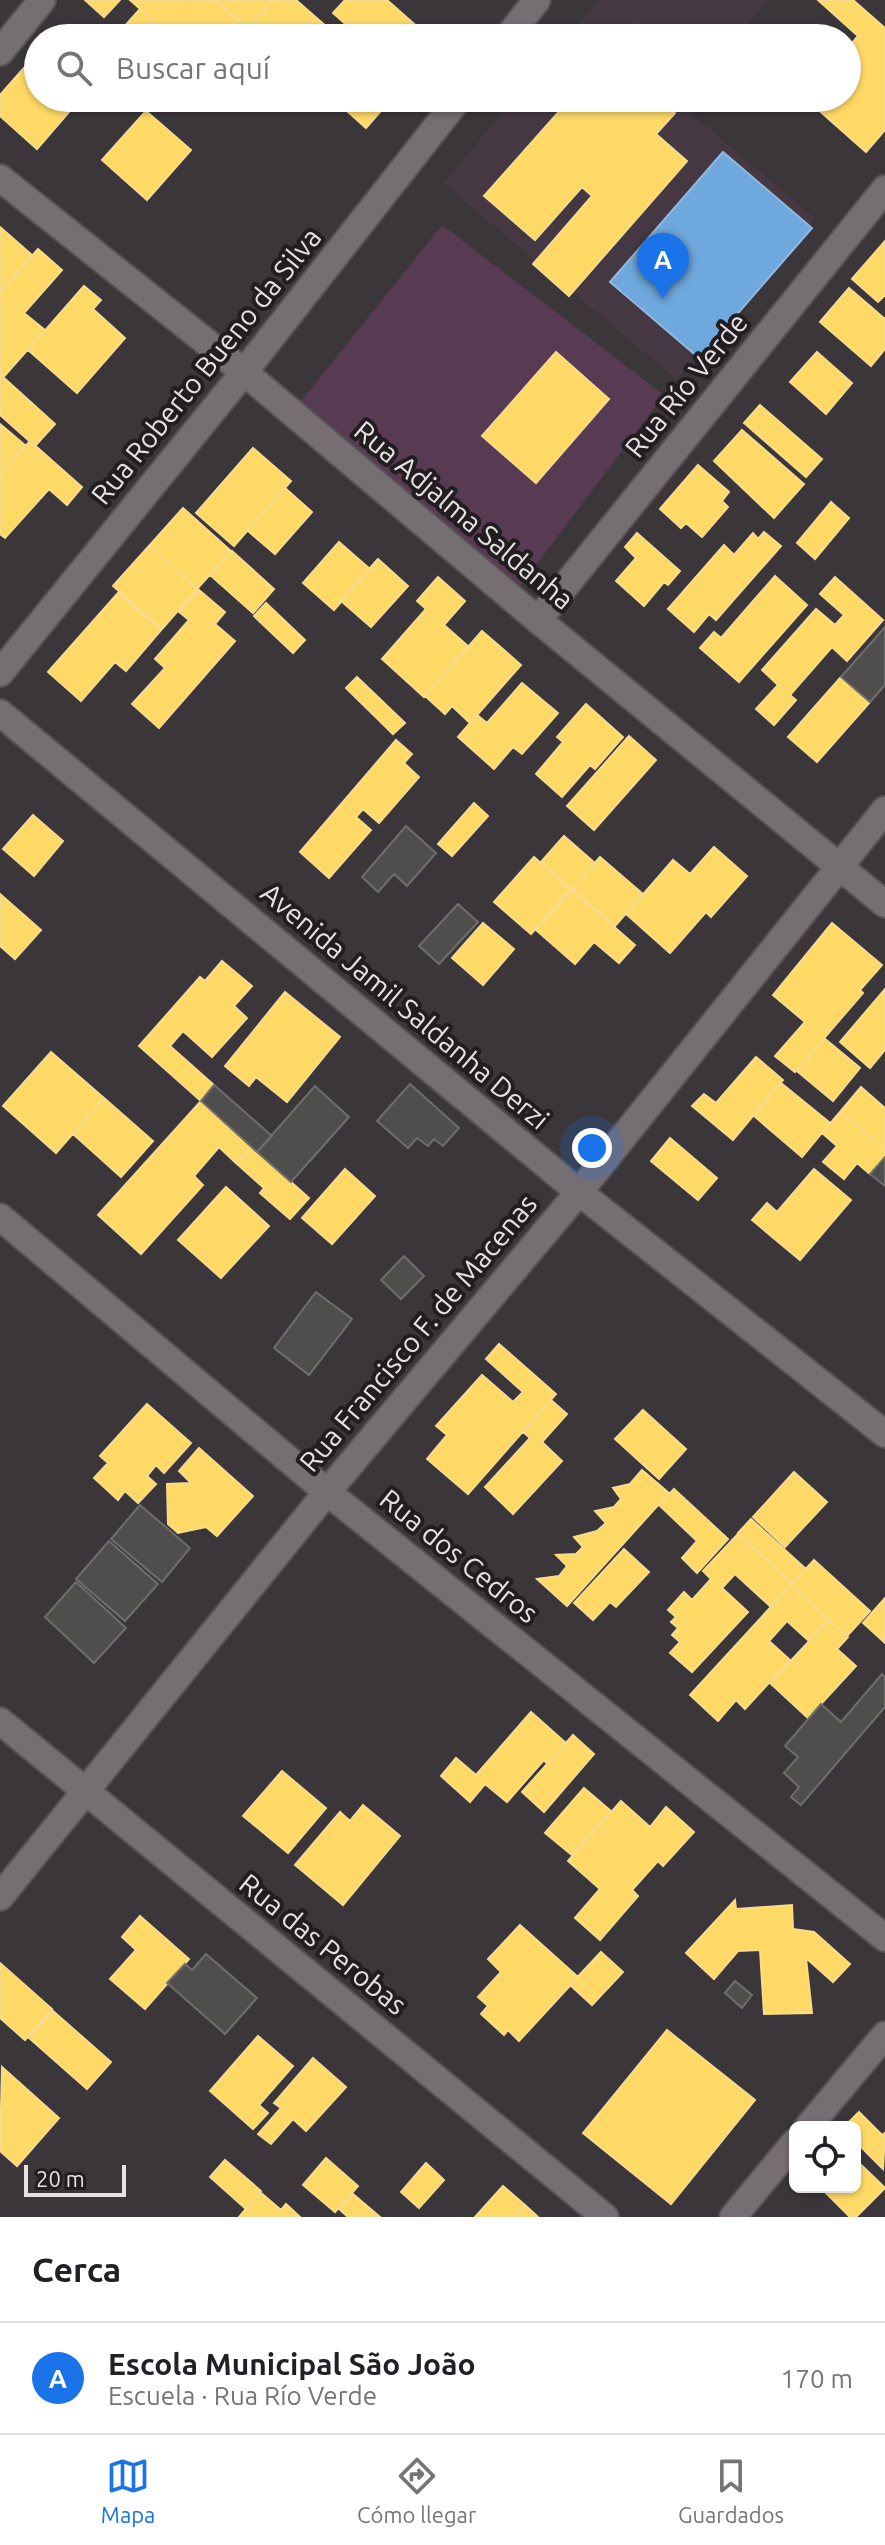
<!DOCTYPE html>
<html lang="es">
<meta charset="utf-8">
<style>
body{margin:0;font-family:Ubuntu,sans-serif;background:#f6f6f6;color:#202124}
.controls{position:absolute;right:24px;bottom:24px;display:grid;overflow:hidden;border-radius:12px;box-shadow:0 2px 6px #0004}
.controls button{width:72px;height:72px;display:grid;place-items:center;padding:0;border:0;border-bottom:2px solid #e0e0e0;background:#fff;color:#202124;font:40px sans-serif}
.scale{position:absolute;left:24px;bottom:20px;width:102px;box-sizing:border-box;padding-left:8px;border:4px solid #e7e0e5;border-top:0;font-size:22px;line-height:28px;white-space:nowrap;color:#e7e0e5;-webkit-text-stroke:6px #211d20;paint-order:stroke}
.you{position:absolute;left:592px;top:1148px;width:28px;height:28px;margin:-20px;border:6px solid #fff;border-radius:50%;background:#1a73e8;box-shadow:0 0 0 12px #1a73e833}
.badge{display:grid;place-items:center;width:52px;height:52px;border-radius:50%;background:#1a73e8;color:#fff;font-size:26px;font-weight:700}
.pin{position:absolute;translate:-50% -66px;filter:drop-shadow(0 2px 4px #0008)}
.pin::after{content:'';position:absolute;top:42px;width:28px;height:24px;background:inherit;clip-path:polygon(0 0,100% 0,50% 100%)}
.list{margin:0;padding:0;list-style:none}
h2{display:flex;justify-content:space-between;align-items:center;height:104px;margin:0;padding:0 32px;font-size:34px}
h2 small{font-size:26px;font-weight:400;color:#757577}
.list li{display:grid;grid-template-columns:52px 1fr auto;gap:24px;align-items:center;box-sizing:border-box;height:112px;padding:0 32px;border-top:2px solid #e0e0e0}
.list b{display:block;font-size:30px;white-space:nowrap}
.list p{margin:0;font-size:26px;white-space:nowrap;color:#757577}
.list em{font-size:26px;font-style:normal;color:#757577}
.icon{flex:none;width:44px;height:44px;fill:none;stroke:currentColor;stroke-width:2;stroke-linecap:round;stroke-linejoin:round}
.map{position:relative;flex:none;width:885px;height:2217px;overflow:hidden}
.search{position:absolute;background:#fff;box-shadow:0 2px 6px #0004;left:24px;right:24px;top:24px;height:88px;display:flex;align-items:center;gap:20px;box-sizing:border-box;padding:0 28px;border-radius:44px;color:#757577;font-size:30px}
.sheet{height:216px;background:#fff}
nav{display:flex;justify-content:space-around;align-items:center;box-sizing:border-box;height:112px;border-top:2px solid #e0e0e0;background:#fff;font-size:22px;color:#757577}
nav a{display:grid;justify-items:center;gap:4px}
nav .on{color:#1a73e8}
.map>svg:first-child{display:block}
.built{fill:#463843}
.green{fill:#583b52}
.homes{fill:#ffd966;stroke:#f8db8c;stroke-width:2}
.schools{fill:#6fa8dc;stroke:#93b9df;stroke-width:2}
.building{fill:#504d4d;stroke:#6f6e6d;stroke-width:2}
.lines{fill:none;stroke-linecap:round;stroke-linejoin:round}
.street-casing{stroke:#565255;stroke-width:30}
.street{stroke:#756e73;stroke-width:26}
.labels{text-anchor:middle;stroke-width:8;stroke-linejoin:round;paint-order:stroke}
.street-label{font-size:28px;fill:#e7e0e5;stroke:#211d20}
</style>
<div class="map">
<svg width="885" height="2217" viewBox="0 0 885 2217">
<rect width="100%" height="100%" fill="#3b363a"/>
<!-- built -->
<path class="built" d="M599,0H768L736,38H566Z
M515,98H685L680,104L815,218L677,380L443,183Z"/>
<!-- green -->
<path class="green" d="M442,225L664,395L518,589L294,410Z"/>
<!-- homes -->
<path class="homes" d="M85,0H120L104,17Z
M130,0H185L187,2L189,0H215L247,28L238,38H173Z
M216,0H272L248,28Z
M273,0H296L327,27L317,38H257L247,29Z
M345,0H387L430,38H361L333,13Z
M818,0H853L885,28V130L866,152L805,98H847V49L858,36Z
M140,9L173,38H114Z
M635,25L649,38H623Z
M38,52V98H81L37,149L0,116V95Z
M341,98H392L366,128L337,102Z
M571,98H658L675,113L656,134L687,161L569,296L533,264L592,196L582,187L535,240L484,196Z
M146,111L191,150L147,200L102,160Z
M0,227L32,255L0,292Z
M885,241V295L878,302L852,279Z
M38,249L62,270L24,313L45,330L0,381V293Z
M84,286L101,300L93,309L125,338L77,393L28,350Z
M849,288L885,319V349L871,366L820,322Z
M556,352L609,399L536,483L482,436Z
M817,352L852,383L826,414L790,382Z
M3,377L55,424L35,446L0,415V381Z
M760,405L822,459L806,477L744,423Z
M0,424L25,445L0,474Z
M742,430L804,484L774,518L714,461Z
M30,441L82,487L67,505L49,489L5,538L0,534V475Z
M253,448L291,481L234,546L196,513Z
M698,465L729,492L722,501L728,507L702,537L686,523L681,528L660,509Z
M285,488L312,512L275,554L248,531Z
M831,502L849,518L815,559L797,543Z
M183,508L231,551L197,589L149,546Z
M764,532L781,546L716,620L709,614L694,632L668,609L724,545L734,555L753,533L758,539Z
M637,533L680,571L668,585L664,582L644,606L616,581L636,558L625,547Z
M339,542L370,569L334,610L303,583Z
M149,546L197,589L162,629L113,586Z
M232,551L274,589L253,613L210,575Z
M378,559L408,586L371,627L341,601Z
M775,576L807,605L739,682L700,648L714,632L721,638Z
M438,577L465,601L444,625L468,646L424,697L382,659L426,609L417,601Z
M835,577L883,620L847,661L832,647L790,695L796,700L774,725L756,709L778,685L762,670L816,609L835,625L844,615L820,594Z
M199,590L225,612L215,624L235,641L159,728L132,704L165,668L155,659L189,620L179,612Z
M118,593L161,630L126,671L115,662L81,701L48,672Z
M266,603L305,640L293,653L254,616Z
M482,631L521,665L470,723L452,706L445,714L425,696Z
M357,677L405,723L393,734L346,688Z
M841,677L870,702L817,762L788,737Z
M522,683L558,713L522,754L513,747L494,769L458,737L477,715L487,723Z
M586,704L623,737L595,769L590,765L562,797L536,774L563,742L557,737Z
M629,736L656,760L594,830L567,806Z
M396,740L412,754L404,763L419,777L379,823L363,809L356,817L371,830L329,878L300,852Z
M474,803L488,816L452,856L438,844Z
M33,815L63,841L34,876L3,849Z
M564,836L595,863L572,889L541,862Z
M714,847L747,876L711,917L706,912L670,953L626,914L673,860L690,874Z
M534,857L570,889L531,934L494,902Z
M600,857L643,894L615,926L572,889Z
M572,890L635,945L619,963L594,942L575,964L536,930Z
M0,894L41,930L15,959L0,946Z
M483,923L514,949L483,985L452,958Z
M832,923L882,965L860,990L863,993L795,1072L775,1056L805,1022L773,995Z
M222,961L252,986L234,1006L247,1018L212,1057L183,1031L170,1046L214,1085L201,1101L139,1046L200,977L205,981Z
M885,989V1050L870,1068L840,1042Z
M285,992L340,1037L287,1102L256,1077L249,1086L225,1066Z
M824,1038L860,1068L833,1101L797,1071Z
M51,1052L104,1098L56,1153L3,1106Z
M756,1057L783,1080L733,1140L692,1106L704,1094L716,1103Z
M781,1083L830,1123L802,1157L754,1116Z
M861,1087L885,1108V1150L840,1112Z
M104,1098L153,1141L121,1177L73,1134Z
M201,1101L252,1147L236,1163L219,1147L194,1176L203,1185L141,1254L98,1215Z
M840,1112L885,1150V1157L870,1174L857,1163L844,1179L823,1162L837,1146L822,1133Z
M670,1138L717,1178L698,1200L651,1161Z
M252,1147L309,1198L290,1219L260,1193L264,1188L237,1164Z
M345,1169L375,1196L332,1244L302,1218Z
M814,1169L851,1200L800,1260L752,1220L767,1203L777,1212Z
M226,1187L269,1226L221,1278L178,1240Z
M499,1344L556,1394L468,1494L427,1459L447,1435L436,1426L482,1375L513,1402L523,1392L486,1359Z
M551,1400L567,1414L542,1442L562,1461L513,1514L485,1487L530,1438L523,1432Z
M147,1404L191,1443L164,1473L156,1465L147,1476L156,1484L138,1503L125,1491L118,1500L94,1478L108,1463L100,1456Z
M643,1410L686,1449L659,1479L615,1439Z
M199,1448L253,1496L217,1536L206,1527L178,1533L168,1524L167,1484L191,1483L179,1471Z
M642,1470L669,1493L567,1606L537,1579L559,1576L567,1566L556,1555L576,1554L583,1547L574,1537L597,1531L606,1523L595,1511L614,1507L621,1499L613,1488L630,1484Z
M794,1472L827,1502L785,1547L753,1517Z
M674,1489L728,1539L697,1573L682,1558L697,1541L659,1505Z
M751,1519L806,1569L792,1583L738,1533Z
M738,1534L792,1584L771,1607L735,1574L722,1588L748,1612L692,1672L670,1653L680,1642L672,1635L678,1628L671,1622L676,1617L668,1610L684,1592L692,1600L711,1579L703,1571Z
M624,1549L649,1572L616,1607L610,1602L593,1620L574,1603Z
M814,1560L870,1611L847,1636L791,1585Z
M791,1585L828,1619L809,1641L787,1621L769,1641L790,1660L745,1709L736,1700L718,1721L690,1695Z
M885,1598V1643L863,1623Z
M829,1620L848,1637L837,1649L856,1666L808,1718L770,1683Z
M531,1712L566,1743L547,1764L544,1760L507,1802L485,1784L470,1802L441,1776L456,1758L476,1775Z
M573,1735L594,1754L544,1812L522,1792Z
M282,1771L326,1808L288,1853L243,1816Z
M584,1788L611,1811L572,1855L545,1833Z
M621,1801L650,1827L666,1807L694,1832L663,1866L658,1861L632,1890L638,1896L600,1940L575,1918L600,1889L568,1861Z
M363,1805L400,1836L343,1905L295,1865L340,1812L350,1821Z
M735,1900L736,1909L792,1905L793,1929L814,1932L850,1964L833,1982L806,1958L812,2013L764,2014L760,1950L738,1951L714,1979L686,1953Z
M140,1916L189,1959L145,2009L110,1979L136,1950L122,1937Z
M520,1925L578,1977L519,2041L508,2030L504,2035L481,2014L488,2006L478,1997L501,1972L488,1959Z
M601,1952L623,1972L592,2005L570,1985Z
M0,1963L52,2009L25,2040L0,2018Z
M53,2011L111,2062L87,2089L29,2038Z
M667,2030L755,2100L671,2204L583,2133Z
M258,2036L293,2066L259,2105L268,2113L253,2129L210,2091Z
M313,2058L346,2087L306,2131L293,2119L271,2144L258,2134L281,2108L274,2103Z
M2,2067L59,2118L17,2166L0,2151Z
M859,2112L882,2135L885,2133L883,2169L855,2141V2127H844Z
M326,2158L358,2186L335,2212L303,2185Z
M855,2159L885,2188L856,2217H850L820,2187H855Z
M225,2160L261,2191L246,2209L210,2177Z
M426,2163L444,2180L419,2208L401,2192Z
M503,2186L525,2205L514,2217H475Z
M260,2192L281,2210L286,2204L300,2217H239Z
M353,2194L380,2217H348L339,2209Z
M525,2205L538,2217H514Z"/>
<!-- schools -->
<path class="schools" d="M723,152L812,228L699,358L610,282Z"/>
<!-- building -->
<path class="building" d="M885,627V685L870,702L841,677Z
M406,826L436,853L407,886L394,874L378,892L362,877Z
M458,904L478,922L439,964L419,946Z
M410,1084L459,1128L443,1146L434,1139L428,1146L417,1138L408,1148L377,1121Z
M214,1085L272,1136L257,1152L201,1101Z
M315,1086L349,1117L291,1182L257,1152Z
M885,1157V1186L870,1174Z
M404,1256L424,1276L401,1299L381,1280Z
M316,1292L352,1319L309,1375L274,1348Z
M140,1505L190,1548L162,1582L111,1539Z
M109,1541L158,1584L125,1621L76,1579Z
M76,1582L126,1628L94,1663L45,1617Z
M882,1674L885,1677V1707L801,1805L791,1797L799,1787L784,1773L798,1757L785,1746L821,1704L841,1722Z
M206,1954L257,1998L225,2034L167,1983L185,1964L192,1970Z
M735,1981L752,1995L742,2008L725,1993Z"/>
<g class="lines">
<!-- street casing -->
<g class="street-casing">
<path id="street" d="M507,38L537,0
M0,52L42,0
M0,178L244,372L538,620L885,904
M538,620L885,189
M0,673L244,372L459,98
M0,713L579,1192L885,1434
M0,1217L327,1492L885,1938
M0,1721L605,2217
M0,1897L327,1492L579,1192L885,810
M808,2127L885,2035
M733,2217L795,2142"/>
</g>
<!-- street -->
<use href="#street" class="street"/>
</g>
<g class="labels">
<!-- street labels -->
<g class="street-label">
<text transform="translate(206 366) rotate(-51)" y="10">Rua Roberto Bueno da Silva</text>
<text transform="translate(686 385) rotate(-51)" y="10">Rua Río Verde</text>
<text transform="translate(464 515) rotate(40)" y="10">Rua Adjalma Saldanha</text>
<text transform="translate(405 1006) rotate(40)" y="10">Avenida Jamil Saldanha Derzi</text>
<text transform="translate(418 1333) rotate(-50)" y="10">Rua Francisco F. de Macenas</text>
<text transform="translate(459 1556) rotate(39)" y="10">Rua dos Cedros</text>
<text transform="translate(323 1944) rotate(39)" y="10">Rua das Perobas</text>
</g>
</g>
</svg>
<div class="controls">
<button><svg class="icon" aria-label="locate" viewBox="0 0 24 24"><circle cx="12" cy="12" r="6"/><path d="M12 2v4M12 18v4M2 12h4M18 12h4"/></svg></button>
</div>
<div class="scale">20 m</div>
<div class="you"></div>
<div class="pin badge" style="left:663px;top:299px">A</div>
<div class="search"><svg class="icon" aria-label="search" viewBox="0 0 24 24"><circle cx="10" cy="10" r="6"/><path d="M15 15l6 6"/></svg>Buscar aquí</div>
</div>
<section class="sheet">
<h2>Cerca<small></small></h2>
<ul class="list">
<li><span class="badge">A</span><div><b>Escola Municipal São João</b><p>Escuela · Rua Río Verde</p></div><em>170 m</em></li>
</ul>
</section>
<nav>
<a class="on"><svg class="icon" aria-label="map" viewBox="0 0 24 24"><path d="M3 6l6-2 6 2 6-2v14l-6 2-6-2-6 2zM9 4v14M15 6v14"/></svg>Mapa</a>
<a><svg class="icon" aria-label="directions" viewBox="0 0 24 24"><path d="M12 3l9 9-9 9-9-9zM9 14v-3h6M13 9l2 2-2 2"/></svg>Cómo llegar</a>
<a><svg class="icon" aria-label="saved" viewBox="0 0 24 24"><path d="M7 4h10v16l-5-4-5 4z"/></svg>Guardados</a>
</nav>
